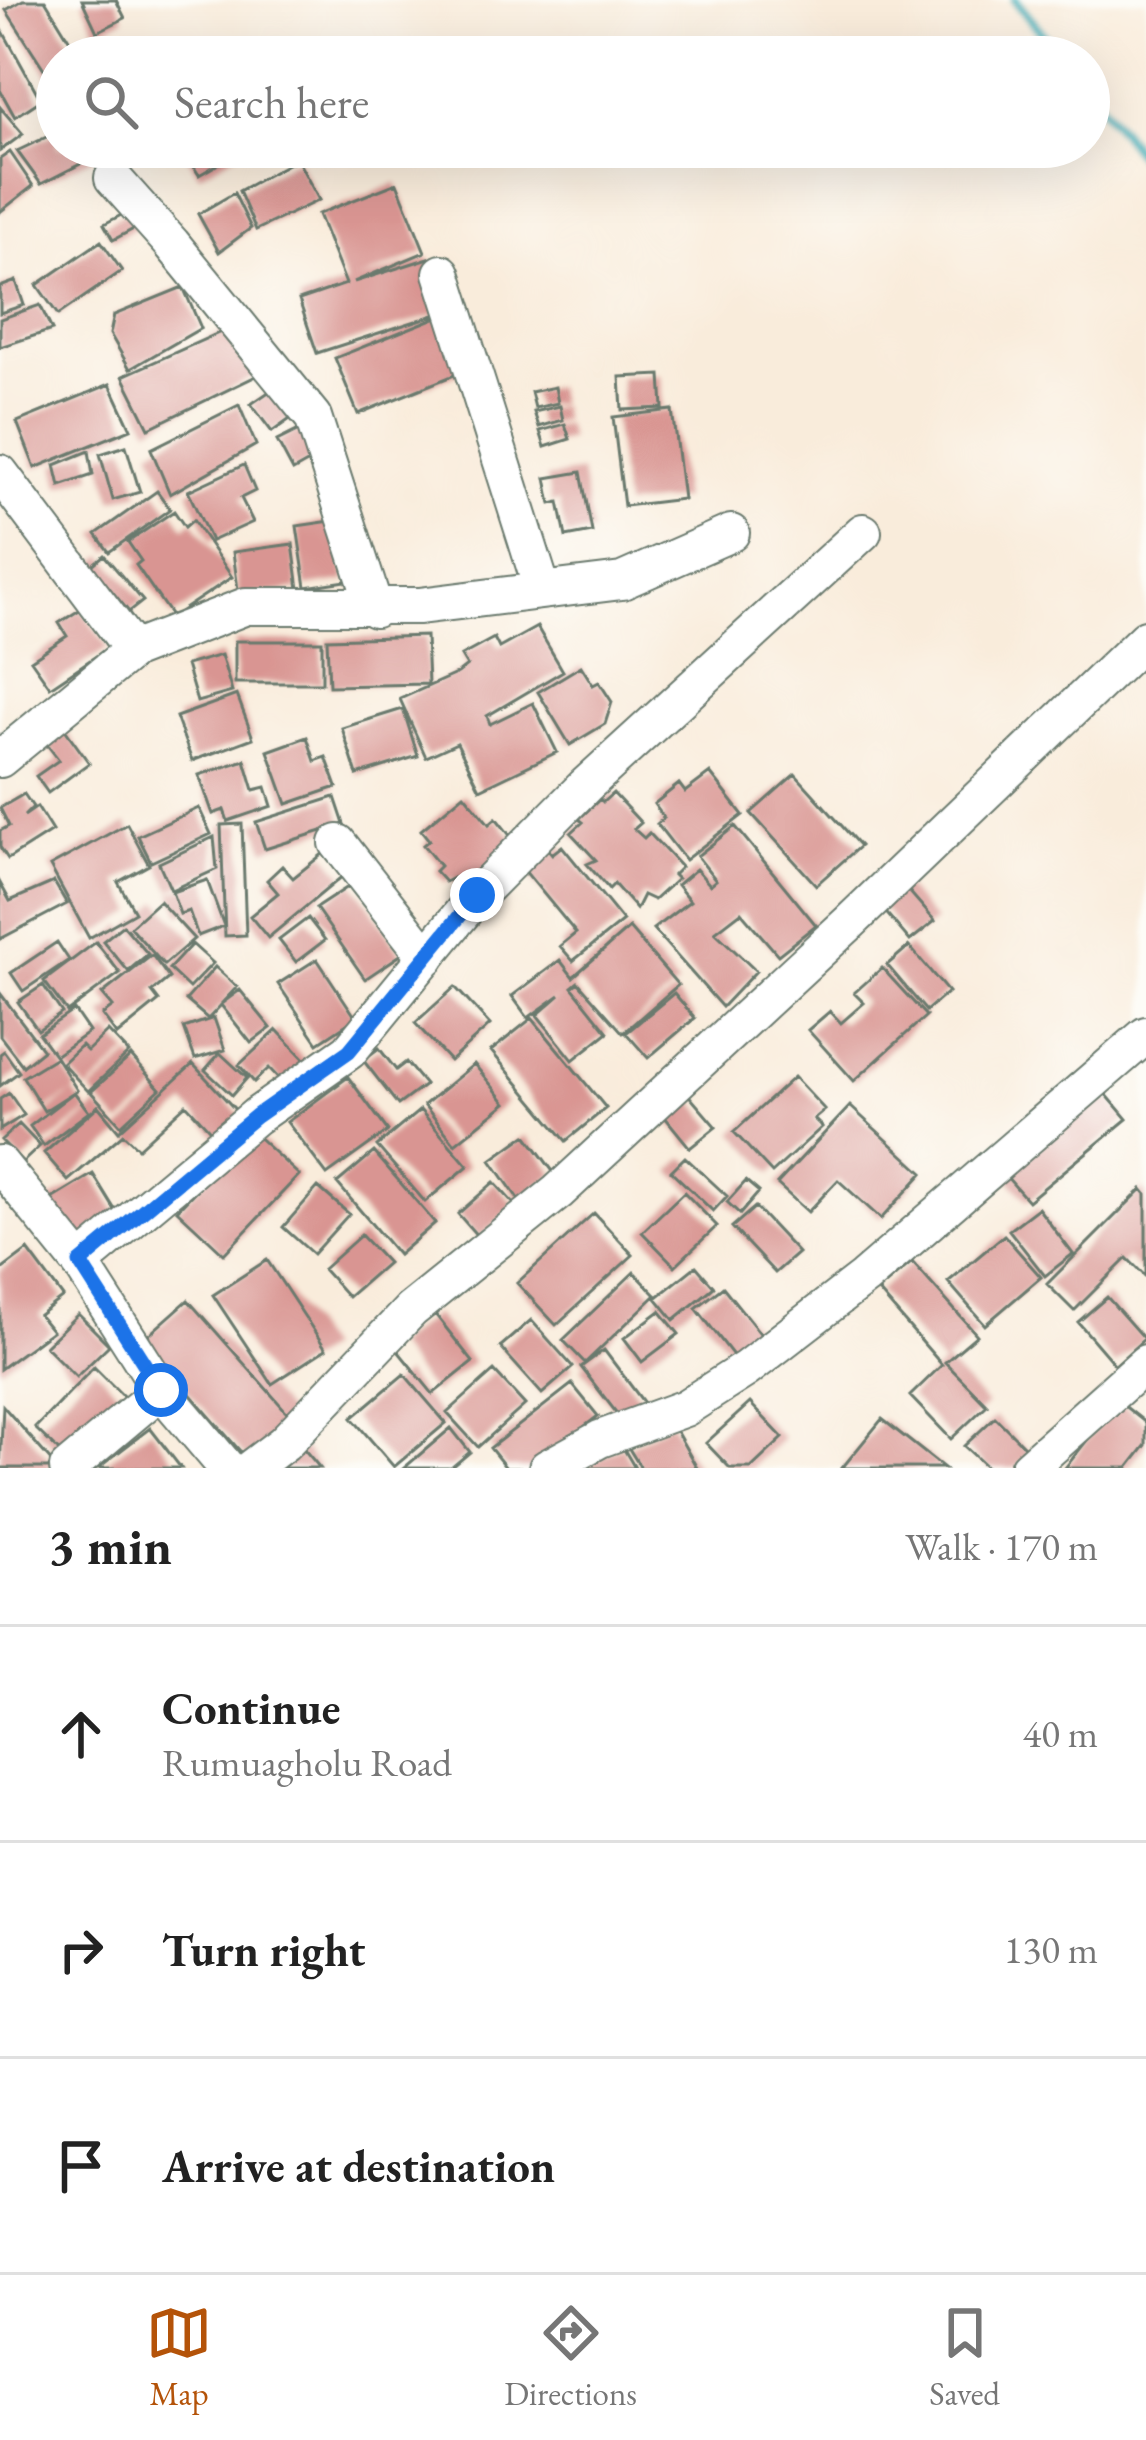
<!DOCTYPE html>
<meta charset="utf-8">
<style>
body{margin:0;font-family:"EB Garamond",serif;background:#f6f6f6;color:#222}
.stop{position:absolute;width:36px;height:36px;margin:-27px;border:9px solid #1a73e8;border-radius:50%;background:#fff}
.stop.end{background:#1a73e8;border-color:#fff;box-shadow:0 3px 12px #0008}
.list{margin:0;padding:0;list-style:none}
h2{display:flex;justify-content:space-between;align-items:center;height:156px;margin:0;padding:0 48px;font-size:51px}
h2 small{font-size:39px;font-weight:400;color:#767676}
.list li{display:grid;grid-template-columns:78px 1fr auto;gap:36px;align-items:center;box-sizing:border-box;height:216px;padding:0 48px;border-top:3px solid #e0e0e0}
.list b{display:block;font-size:45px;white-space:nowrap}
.list p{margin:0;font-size:39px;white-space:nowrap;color:#767676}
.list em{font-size:39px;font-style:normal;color:#767676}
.icon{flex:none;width:66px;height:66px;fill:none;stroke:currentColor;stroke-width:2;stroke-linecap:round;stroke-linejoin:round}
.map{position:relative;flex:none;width:1146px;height:1468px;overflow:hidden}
.search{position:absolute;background:#fff;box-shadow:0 12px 48px #0002;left:36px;right:36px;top:36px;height:132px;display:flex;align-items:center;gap:30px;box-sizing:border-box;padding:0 42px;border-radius:66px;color:#767676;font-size:45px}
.sheet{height:804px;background:#fff}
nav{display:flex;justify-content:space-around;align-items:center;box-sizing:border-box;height:168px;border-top:3px solid #e0e0e0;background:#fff;font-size:33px;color:#767676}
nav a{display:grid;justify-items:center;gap:6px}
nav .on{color:#b45309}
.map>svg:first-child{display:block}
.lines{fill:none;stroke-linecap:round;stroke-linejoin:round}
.stream{stroke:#3cadb7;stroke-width:9}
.building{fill:#d99592}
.minor-casing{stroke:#6b7a6e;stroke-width:40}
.minor{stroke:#fff;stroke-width:36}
.route{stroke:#1a73e8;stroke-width:15}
</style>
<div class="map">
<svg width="1146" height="1468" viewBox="0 0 1146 1468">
<rect width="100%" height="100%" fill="#fdfcf7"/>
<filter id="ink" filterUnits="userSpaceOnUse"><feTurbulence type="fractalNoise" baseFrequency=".00833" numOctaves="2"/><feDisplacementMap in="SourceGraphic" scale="24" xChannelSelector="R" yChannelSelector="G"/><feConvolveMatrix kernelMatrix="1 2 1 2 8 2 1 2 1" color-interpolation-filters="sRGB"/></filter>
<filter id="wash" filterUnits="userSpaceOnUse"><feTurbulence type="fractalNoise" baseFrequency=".004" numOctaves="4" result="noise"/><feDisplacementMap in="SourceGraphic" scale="48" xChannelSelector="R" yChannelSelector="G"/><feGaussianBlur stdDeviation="2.7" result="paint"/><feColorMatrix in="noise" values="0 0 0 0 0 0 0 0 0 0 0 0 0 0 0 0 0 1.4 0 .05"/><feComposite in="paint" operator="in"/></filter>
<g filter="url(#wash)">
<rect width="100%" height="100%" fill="#f9ecdb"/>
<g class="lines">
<!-- stream -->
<path class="stream" d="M1015,0L1062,57
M1089,90L1146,164"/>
</g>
<g id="blocks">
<!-- building -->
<path class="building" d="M23,0H45L80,57H57V89L6,10Z
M82,0H116L125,18L97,32Z
M0,26L41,100L15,117L0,90Z
M0,107L23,134L0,151Z
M57,132V147H97L100,154L41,184L17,151Z
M181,147H248L199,175Z
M10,152L33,186L0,212V159Z
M297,159L319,200L256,230L239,191Z
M397,183L425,252L354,282L429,258L447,311L317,353L299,300L346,284L318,214Z
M234,193L251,228L219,252L198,214Z
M133,209L141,225L113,240L104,224Z
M101,241L122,271L58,315L37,285Z
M16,281L24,305L0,313V287Z
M183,287L201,328L130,369L110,334L114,315Z
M40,305L52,330L0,347V319Z
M440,316L462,372L358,414L335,358Z
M230,328L258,375L149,428L123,376Z
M661,375L663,408L622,410L620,377Z
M110,384L131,429L35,468L17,422Z
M555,387L558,403L535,408L531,392Z
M273,389L293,417L272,432L251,404Z
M239,405L256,445L170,494L151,449Z
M560,406L563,420L539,427L534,412Z
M672,410L683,499L624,506L613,417Z
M565,424L570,439L545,447L540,431Z
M301,429L316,458L293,471L277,441Z
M126,446L140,492L113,500L100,454Z
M89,451L93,475L60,486L55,465Z
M244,465L255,491L241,498L253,522L211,541L188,491Z
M581,472L592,532L566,537L559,502L551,504L546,478Z
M157,491L170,509L109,552L96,534Z
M174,511L185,527L193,520L232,577L172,617L136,565L141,561L128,542Z
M338,520L346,581L306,587L297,526Z
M293,544L299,589L239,597L233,552Z
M104,555L143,601L129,612L91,566Z
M81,609L108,648L50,687L31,660L67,636L59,623Z
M537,627L563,671L487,716L490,724L533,703L557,752L480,789L457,743L426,757L400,699L458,673L467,666L461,656L494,638L499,648Z
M426,636L428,684L329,686L327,639Z
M235,641H322V683H235Z
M221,655L232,692L197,702L186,665Z
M581,666L593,685L599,682L612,702L605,724L570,745L538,692Z
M237,695L253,738L192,761L176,717Z
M403,709L418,756L357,775L342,728Z
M64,728L89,763L48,793L36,776L59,760L45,742Z
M307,737L315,761L326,757L337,787L287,804L268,751Z
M245,760L254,790L266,787L272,806L228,821L224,810L213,814L199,775Z
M710,773L743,815L685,860L657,824L664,818L654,804L679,784L685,792Z
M795,774L860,846L816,885L751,813Z
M613,793L641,823L634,829L644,838L649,833L681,867L673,875L677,879L654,900L643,895L636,909L614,884L609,889L587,864L596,860L571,833L583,822L579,819L600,799L603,802Z
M24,794L33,807L24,816L37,807L52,831L8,859L0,847V831L9,826L0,808Z
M464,794L489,824L496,818L517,844L462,889L453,878L445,882L435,871L440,866L423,845L429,840L421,830Z
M335,797L344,824L265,849L256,822Z
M199,808L211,834L151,862L138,836Z
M127,824L149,865L118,882L135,912L89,938L50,866Z
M242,824L246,935L225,936L221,825Z
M735,826L816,925L778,955L741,912L715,932L756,971L722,1007L653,929L690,901L677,885L696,869L710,885L716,880L697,856Z
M214,837L217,869L171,890L159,863Z
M543,843L552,854L562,846L623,921L573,961L560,946L576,933L519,864Z
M325,852L344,875L268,938L250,916L278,893L267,880L282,866L293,878Z
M207,880L224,926L198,936L189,911L180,914L172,892Z
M54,882L67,904L0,939V883L10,901Z
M901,882L935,921L910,941L877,902Z
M354,883L402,954L365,979L316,908Z
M159,901L194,939L164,965L130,927Z
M308,918L325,940L296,962L279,940Z
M123,925L148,954L128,971L103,941Z
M629,928L678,985L623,1033L578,982L572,987L608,1032L573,1060L537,1015L560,995L528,1018L512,996L560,960L573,977Z
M57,942L69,960L23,991L11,973Z
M96,942L120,973L67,1012L44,981Z
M192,944L213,963L189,988L169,969Z
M909,946L948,992L926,1011L887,965Z
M152,955L169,978L152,992L159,1001L117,1035L102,1015L113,1007L102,994Z
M317,959L356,1018L318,1043L278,984Z
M215,967L237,987L221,1004L240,990L271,1028L251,1043L221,1005L208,1019L186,1000Z
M882,968L926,1016L854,1081L808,1030L830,1011L841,1023L864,1003L854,993Z
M43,985L62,1013L38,1030L18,1002Z
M455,987L490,1025L450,1061L415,1023Z
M0,993L43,1050L23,1066L0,1036Z
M674,993L695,1018L648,1058L626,1033Z
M74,1010L89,1032L55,1056L39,1034Z
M214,1018L225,1050L195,1059L184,1028Z
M532,1018L606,1108L566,1141L491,1051Z
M277,1030L308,1063L284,1084L269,1068L254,1082L239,1065Z
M108,1031L129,1053L88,1091L62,1063L81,1045L87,1051Z
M379,1048L396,1070L406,1062L425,1085L398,1105L363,1060Z
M4,1051L19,1072L0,1086V1054Z
M220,1053L247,1078L232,1095L205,1070Z
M131,1056L160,1089L121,1125L91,1092Z
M56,1057L77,1090L44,1111L23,1077Z
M193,1064L242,1117L218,1139L186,1104L138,1148L123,1134L68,1181L44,1153L98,1106L119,1131Z
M474,1064L506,1103L455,1144L424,1105Z
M348,1077L388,1131L327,1175L287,1122Z
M794,1077L825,1110L814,1119L822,1127L772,1173L734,1132Z
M685,1091L716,1127L690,1148L660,1111Z
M74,1092L89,1112L44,1146L30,1126Z
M9,1093L24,1115L0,1130V1099Z
M1105,1093L1127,1119L1028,1201L1005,1175Z
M850,1106L923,1173L881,1219L838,1180L808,1212L777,1184Z
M420,1110L468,1166L425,1202L377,1146Z
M19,1124L40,1146L23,1162L1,1140Z
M252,1132L299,1175L224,1254L177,1210Z
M526,1135L555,1174L519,1200L491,1160Z
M374,1152L435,1223L398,1255L337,1183Z
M685,1157L727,1196L713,1211L671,1171Z
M93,1174L120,1218L71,1247L45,1203Z
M746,1181L759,1192L740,1214L727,1202Z
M494,1182L515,1205L479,1238L458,1214Z
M318,1187L349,1214L313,1254L283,1227Z
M1142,1189L1146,1194V1277L1127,1258L1074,1311L1047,1284Z
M684,1192L717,1226L675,1266L642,1232Z
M755,1207L798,1253L775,1273L732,1227Z
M1038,1208L1073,1254L1045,1276L1009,1230Z
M594,1213L633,1255L556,1325L517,1283Z
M361,1235L387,1263L348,1297L323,1269Z
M1004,1235L1041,1277L985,1325L948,1282Z
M28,1250L63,1297L39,1315L52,1331L0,1369V1271Z
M267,1260L326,1349L272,1384L213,1295Z
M912,1262L977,1335L945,1362L987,1405L951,1439L910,1396L942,1365L878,1291Z
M696,1266L714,1287L674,1320L656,1298Z
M634,1272L656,1295L585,1363L563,1340Z
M723,1287L763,1337L735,1358L696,1308Z
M1107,1297L1144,1339L1115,1365L1078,1322Z
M188,1300L293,1419L247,1459L143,1340Z
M660,1311L679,1334L642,1362L624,1338Z
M78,1314L109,1345L76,1377L45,1346Z
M435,1314L473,1362L433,1394L394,1346Z
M531,1320L573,1367L542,1394L500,1347Z
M604,1350L647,1407L625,1424L581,1367Z
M94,1367L125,1398L66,1458L35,1428Z
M494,1371L525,1405L478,1447L447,1413Z
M404,1374L446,1423L394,1467L352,1418Z
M572,1384L598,1416L531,1468H506L490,1448Z
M1118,1401L1146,1423V1445L1128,1468H1065Z
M750,1403L783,1438L751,1468H730L706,1443Z
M3,1406L53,1463L48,1468H0Z
M995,1417L1030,1452L1016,1468H988L964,1446Z
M882,1419L944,1468H842Z
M671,1422L697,1468H641L628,1447Z
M150,1428L181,1468H98Z
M451,1428L470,1452L451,1468H404Z
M622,1446L635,1468H584Z
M303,1448L320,1468H279Z"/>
</g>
</g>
<g filter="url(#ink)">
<use href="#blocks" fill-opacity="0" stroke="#6b7a6e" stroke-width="3"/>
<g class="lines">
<!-- minor casing -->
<g class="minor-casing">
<path id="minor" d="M113,178L172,244L313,417L375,609
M442,273L542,589
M0,473L133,650
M0,759L133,650L246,606H419L622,581L731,533
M338,843L427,957
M0,1164L80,1263L161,1390L227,1468
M80,1263L256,1116L349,1051L477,895L585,786L863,532
M68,1468L161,1390
M251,1468L284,1443L411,1310L558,1192L850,922L1146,638
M547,1468L600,1439L685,1408L746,1369L864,1278L1146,1035
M1028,1468L1146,1363"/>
</g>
<!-- minor -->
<use href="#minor" class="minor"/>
</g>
</g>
<g class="lines" filter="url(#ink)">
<!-- route -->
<path class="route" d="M161,1390L80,1263L256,1116L349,1051L477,895"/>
</g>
</svg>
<div class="stop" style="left:161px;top:1390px"></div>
<div class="stop end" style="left:477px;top:895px"></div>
<div class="search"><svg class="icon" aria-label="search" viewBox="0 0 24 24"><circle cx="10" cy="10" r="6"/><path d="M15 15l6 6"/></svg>Search here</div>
</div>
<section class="sheet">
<h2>3 min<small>Walk · 170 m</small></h2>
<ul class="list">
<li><svg class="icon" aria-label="ahead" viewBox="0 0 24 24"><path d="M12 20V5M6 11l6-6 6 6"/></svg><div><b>Continue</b><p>Rumuagholu Road</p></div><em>40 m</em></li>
<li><svg class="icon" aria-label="right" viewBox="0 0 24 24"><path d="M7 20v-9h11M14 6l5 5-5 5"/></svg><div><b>Turn right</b></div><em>130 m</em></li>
<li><svg class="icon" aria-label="arrive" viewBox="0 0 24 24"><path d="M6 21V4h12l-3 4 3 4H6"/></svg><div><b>Arrive at destination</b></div></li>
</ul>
</section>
<nav>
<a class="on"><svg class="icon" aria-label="map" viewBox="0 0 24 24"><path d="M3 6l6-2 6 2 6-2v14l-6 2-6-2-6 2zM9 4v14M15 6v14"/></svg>Map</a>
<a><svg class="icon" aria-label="directions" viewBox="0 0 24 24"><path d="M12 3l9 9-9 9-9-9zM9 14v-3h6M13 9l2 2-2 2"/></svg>Directions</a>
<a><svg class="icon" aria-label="saved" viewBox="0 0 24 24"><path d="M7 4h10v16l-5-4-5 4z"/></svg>Saved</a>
</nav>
